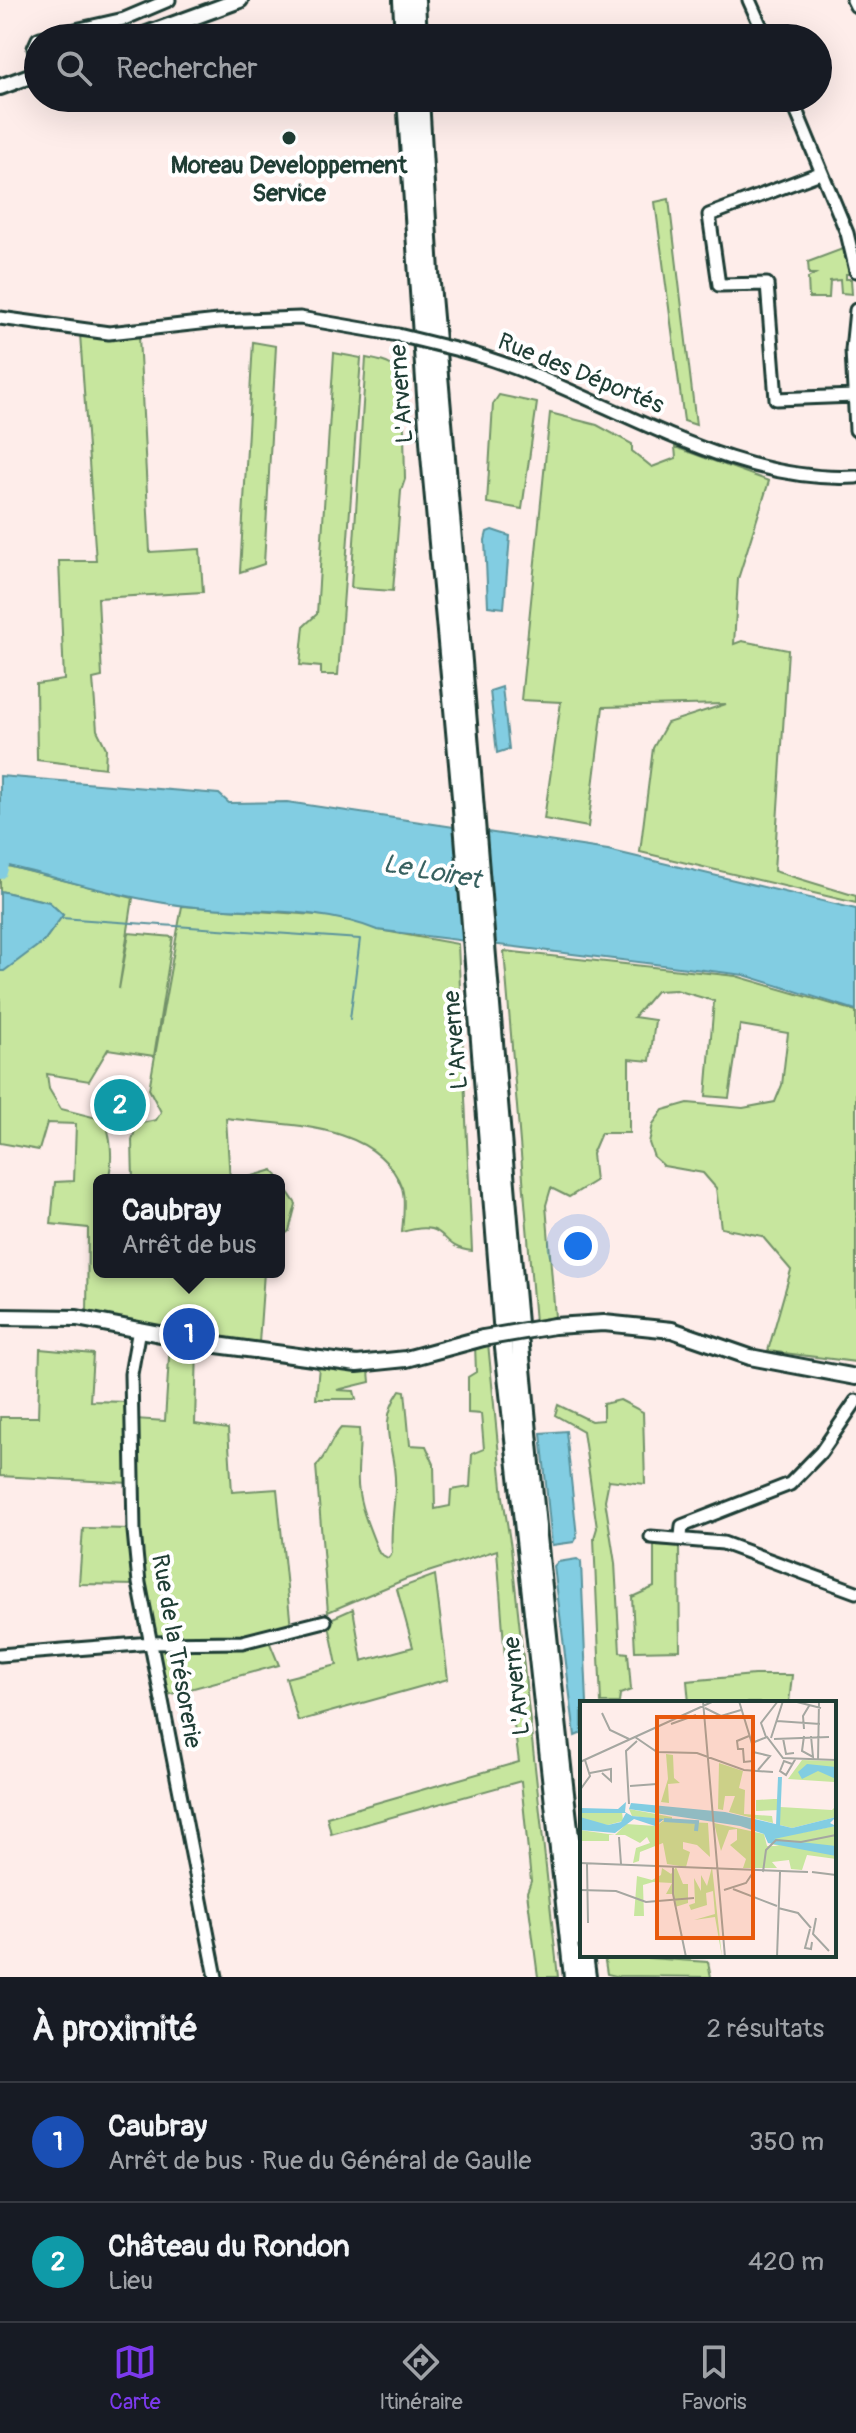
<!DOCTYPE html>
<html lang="fr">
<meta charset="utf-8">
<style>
body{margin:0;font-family:Pangolin,sans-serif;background:#242831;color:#f1f3f6}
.you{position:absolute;left:578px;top:1246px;width:28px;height:28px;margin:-20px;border:6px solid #fff;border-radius:50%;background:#1a73e8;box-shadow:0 0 0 12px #1a73e833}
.badge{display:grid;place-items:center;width:52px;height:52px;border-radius:50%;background:#7c3aed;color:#fff;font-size:26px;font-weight:700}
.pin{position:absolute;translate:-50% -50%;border:4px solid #fff;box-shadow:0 2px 8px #0006}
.popup{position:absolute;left:93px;top:1174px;width:192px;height:104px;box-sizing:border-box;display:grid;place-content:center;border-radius:12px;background:#171b24;filter:drop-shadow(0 2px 6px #0005);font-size:26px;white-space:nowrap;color:#9ea1a6}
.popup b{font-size:30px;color:#f1f3f6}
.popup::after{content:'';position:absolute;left:50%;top:100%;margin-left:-16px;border:16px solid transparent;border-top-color:#171b24}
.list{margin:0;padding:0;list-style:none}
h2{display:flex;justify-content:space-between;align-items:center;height:104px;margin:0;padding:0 32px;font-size:34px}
h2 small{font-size:26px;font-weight:400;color:#9ea1a6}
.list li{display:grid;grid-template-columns:52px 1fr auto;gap:24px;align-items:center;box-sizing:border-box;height:120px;padding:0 32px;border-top:2px solid #363941}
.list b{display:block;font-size:30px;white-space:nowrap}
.list p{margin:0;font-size:26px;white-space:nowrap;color:#9ea1a6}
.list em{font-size:26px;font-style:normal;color:#9ea1a6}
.icon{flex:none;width:44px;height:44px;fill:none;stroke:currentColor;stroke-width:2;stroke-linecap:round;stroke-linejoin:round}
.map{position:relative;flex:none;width:856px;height:1977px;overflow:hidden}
.search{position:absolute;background:#171b24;box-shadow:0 8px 32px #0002;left:24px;right:24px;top:24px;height:88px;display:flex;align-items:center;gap:20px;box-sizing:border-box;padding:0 28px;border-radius:44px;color:#9ea1a6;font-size:30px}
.sheet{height:344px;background:#171b24}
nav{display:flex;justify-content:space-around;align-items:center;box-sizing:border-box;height:112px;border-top:2px solid #363941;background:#171b24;font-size:22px;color:#9ea1a6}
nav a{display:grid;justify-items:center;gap:4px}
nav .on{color:#7c3aed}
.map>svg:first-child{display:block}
.green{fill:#c7e69e;stroke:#739269;stroke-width:2}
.water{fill:#82cde2;stroke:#5a939c;stroke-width:2}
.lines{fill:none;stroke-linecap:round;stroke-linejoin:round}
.stream{stroke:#5a939c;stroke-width:2}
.river{stroke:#82cde2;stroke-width:14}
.minor-casing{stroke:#1f3d34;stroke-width:17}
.major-casing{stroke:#1f3d34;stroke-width:20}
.highway-casing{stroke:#1f3d34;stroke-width:22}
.minor{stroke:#fff;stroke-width:11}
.major{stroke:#fff;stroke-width:14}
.highway{stroke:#fff;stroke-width:16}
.minor-bridge-casing{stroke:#1f3d34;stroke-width:17;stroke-linecap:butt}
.major-bridge-casing{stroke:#1f3d34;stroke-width:20;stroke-linecap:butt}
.minor-bridge{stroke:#fff;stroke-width:11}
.major-bridge{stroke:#fff;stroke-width:14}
.poi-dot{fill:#1f3d34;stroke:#fff;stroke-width:3}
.labels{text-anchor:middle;stroke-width:8;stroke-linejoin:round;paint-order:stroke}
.poi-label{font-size:24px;font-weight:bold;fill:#1f3d34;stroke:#fff}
.street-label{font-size:24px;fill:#1f3d34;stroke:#fff}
.water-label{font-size:26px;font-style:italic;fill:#386160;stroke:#fff}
.inset-river{fill:none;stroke:#82cde2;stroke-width:4}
.inset-road{fill:none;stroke:#a5a7a1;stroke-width:2}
.view{fill:#e8590c;fill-opacity:0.15;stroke:#e8590c;stroke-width:4}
.inset-edge{fill:none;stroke:#1f3d34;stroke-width:4}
</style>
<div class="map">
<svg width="856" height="1977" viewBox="0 0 856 1977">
<rect width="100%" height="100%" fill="#feedea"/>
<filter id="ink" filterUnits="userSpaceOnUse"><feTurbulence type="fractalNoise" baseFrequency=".0125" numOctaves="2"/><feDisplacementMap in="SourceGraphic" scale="16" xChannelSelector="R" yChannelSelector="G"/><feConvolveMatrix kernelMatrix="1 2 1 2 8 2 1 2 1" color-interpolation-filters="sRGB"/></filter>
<g filter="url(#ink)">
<!-- green -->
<path class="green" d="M669,199L696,425L684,421L655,202Z
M845,248L851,274H846V279H851L852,294L841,293L840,280L830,281L829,298H809L808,278L815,274H809L808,262Z
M80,334L139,336L150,552L200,549L203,592L98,598L102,677L93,679L97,730L106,748L105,768L37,760L36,684L64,680L59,561H96Z
M253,342L276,346L264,564L240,572Z
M334,353L361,358L338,675H321V667L300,665L304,626L317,614Z
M366,358C388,362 396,363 403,385L405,479L401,491L393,591L351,588Z
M499,395L537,403L522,509L487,503L493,404Z
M550,413L597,425L632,444V451L652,467L676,458L675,447L769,481L738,579L734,644L742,641L788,650L774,871L856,896V903L640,852L653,748L667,723L726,704L603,707L588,827L544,819L561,702L521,700Z
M0,864L133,898L119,989L129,933L173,937L154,1056L108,1049L89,1081L47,1074L49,1089L61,1109L105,1120C111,1137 113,1159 109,1176L99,1180V1272H264L259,1343L87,1314L88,1228L51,1224L55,1182L74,1181L76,1124L47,1123L39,1150L0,1143V971L44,941L63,915L49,902L0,891Z
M182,906L346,917L379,930L458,944L472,1251C435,1247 452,1218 402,1232C403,1219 406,1201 402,1188C377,1121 284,1126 226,1118L230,1180H133L132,1140L137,1124L156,1120L161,1112L149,1089Z
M504,951L736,976L856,1011V1362L768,1351L791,1270L762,1236L721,1228L716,1188L703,1173L664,1166L654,1157L649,1143L653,1124L663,1110L688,1103L743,1108L775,1102L782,1085L788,1033L740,1025L729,1098L706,1096L714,1001L676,990L656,991L634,1017L655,1020L650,1061L629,1059V1133H601L592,1154L595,1181L569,1197L551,1188L546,1205L555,1317L535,1322Z
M273,1170L296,1204L289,1231L279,1239V1180H239Z
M170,1342L197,1347L195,1424L228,1429L232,1492L277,1489L291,1628L276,1634L167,1644L154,1637L143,1579L136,1419L165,1421Z
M488,1343L503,1497L511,1548L558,1977H538L527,1892L531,1881L521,1781L331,1834L327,1817L519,1762L505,1658L497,1550L406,1579L328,1612L316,1466C328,1455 329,1441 341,1428L359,1429C361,1446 358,1457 358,1474C356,1501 370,1529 379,1553L388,1558L392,1553C390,1531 394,1511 395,1489C398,1450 374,1428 400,1390L405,1391L410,1445L426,1446L434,1464L435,1509L450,1506L451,1490L470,1487L472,1454L484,1449L481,1414L468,1413V1377L476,1372L475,1345Z
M40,1349L93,1354L90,1401L128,1402L129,1483L0,1476V1417H38Z
M319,1366L369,1371L370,1382L337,1390L354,1391L356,1399H316Z
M620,1400L643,1412L645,1484L609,1480L605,1500L615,1563L620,1652L628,1653L631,1690L620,1694L619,1703H601L594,1538L597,1528L583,1431L555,1415L558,1405L591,1421L603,1420V1404Z
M83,1528L131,1529L135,1585L79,1584Z
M654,1545L679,1546L680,1650L635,1651L632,1597L654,1587Z
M435,1575L448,1679L298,1721L286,1678L337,1665L328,1620L353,1609L362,1661L413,1647L397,1589Z
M269,1641L279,1665L164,1696L157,1650L225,1648Z
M754,1675H792L789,1703H689L687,1681Z
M604,1955L708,1962L711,1977L616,1976L607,1974Z"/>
<!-- water -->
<path class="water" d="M492,530L510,536L504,608L488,606L485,540L487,532Z
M502,687L509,749L497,753L490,691Z
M0,776L219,794L229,803L287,802L608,850L856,909V1010L744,975L377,930C315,905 244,914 178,905C118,897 60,878 0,864Z
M0,891L49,902L63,915L44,941L4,971H0Z
M566,1431L577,1537L574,1542L552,1545L541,1433Z
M577,1559L581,1562L587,1703H582V1733L575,1736L554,1566L558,1562Z"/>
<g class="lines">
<!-- stream -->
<path class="stream" d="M61,918L360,939L350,1019"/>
<!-- river -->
<path class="river" d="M0,872L6,849"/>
<!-- minor casing -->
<g class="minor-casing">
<path id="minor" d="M749,0L766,38
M853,0L856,6
M40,38L124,19L169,0
M38,73L34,48L38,39
M791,98L847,233L856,271
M820,173L709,215L719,285L767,284L776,399L854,396
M856,310L852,350L856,430
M0,318L109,333L218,321L300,318L398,335
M463,351C592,385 720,485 856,477
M139,1329L131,1374L134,1531L139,1583L216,1977
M651,1537L723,1543L856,1592
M681,1537L682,1526L790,1484L821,1452L856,1401
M0,1655L151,1643L242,1642L325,1621"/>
</g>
<!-- major casing -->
<g class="major-casing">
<path id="major" d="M136,38L240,0
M0,87L38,73
M0,1317L77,1318L217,1345L357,1364L406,1359L483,1338
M554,1326L604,1323L672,1330L750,1357L856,1377"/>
</g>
<!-- highway casing -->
<g class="highway-casing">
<path id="highway" d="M402,0L404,38
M416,0L418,38
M406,98L430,455L461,797L504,1348L573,1977
M420,98L430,273C480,828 514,1385 582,1938
M584,1955L587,1977"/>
</g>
<!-- minor -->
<use href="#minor" class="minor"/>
<!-- major -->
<use href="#major" class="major"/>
<!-- highway -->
<use href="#highway" class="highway"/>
<!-- minor-bridge casing -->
<g class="minor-bridge-casing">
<path id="minor-bridge" d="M398,335L463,351"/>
</g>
<!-- major-bridge casing -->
<g class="major-bridge-casing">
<path id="major-bridge" d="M483,1338L554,1326"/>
</g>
<!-- minor-bridge -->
<use href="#minor-bridge" class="minor-bridge"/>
<!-- major-bridge -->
<use href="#major-bridge" class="major-bridge"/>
</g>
</g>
<!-- markers -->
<circle class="poi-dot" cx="289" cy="138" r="8"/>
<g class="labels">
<!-- poi labels -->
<g class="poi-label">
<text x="289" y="173">Moreau Developpement<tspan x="289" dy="28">Service</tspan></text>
</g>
<!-- street labels -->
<g class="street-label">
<text transform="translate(581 373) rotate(22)" y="8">Rue des Déportés</text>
<text transform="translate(401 394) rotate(-94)" y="8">L'Arverne</text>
<text transform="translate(455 1040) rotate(-95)" y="8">L'Arverne</text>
<text transform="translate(177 1651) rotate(80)" y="8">Rue de la Trésorerie</text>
<text transform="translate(516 1686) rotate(-96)" y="8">L'Arverne</text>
</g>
<!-- water labels -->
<g class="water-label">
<text transform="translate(432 871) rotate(10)" y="9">Le Loiret</text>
</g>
</g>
<!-- overview -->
<g transform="translate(580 1701)">
<rect width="256" height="256" fill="#feedea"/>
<path d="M86,53L93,54L94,77L100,82L88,83L89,102L81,101L88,78ZM222,59L256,60V92L254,81L208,78ZM139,62L163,70L159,87L165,89L164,113L192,115L193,122L149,111L155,95H145L143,109L138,108ZM194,98H199L200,106L252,109L256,105V116L212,127L200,124L199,109L176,110V99ZM49,108L92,116V120L128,122L130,156L117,144L103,141V148L110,151L106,166L87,163L83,142L60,151L59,160L53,162L56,147L70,142L67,136L60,142L45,134H29V140H0V129L35,134L46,123L76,125L84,119L52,115ZM42,110L43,120L28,124L7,122L0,116V112ZM134,122L184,133L187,145H199L191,143L194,137L255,125L256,158L227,154L222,169L211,168L209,159L192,161L197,167H163L166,158L150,144L157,139V128L149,129L141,150ZM96,166L103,183H108V202L95,206L93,193H86L92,182L73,181L63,184L64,215H54L57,175L72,179L81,174L82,167L91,173ZM132,166L142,256L135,216L114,219L135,213L133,190L126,192L127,204L111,209L109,204L115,202L114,177L121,190V174L127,185Z" fill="#c7e69e"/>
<path d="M227,63L256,66V78L238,70L222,78L218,71ZM46,101L45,111L52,115L84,118L75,125L54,118L35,132L0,129V116L28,124L41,121L46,112H0V107L38,108ZM51,102L145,111L212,127L256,116L250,122L256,125L194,138L256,145V155L188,142L184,133L160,125L49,108Z" fill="#82cde2"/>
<path class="inset-river" d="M84,119L117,121L116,130M198,124L200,76"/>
<path class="inset-road" d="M123,0L145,256M159,0L173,46V69M213,0L241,7M125,7L141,15L161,9M22,12L30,29L49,38M197,20L240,23M91,23L116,14M224,28L223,15L229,5M169,35L157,40L158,48H163L164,61L173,60M224,35L222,50L233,56L231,35M55,36L77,51L117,52L164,69L193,71M186,36L181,22L198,0M191,37L203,0M203,37L206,53L214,52M194,38L249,36M172,42L187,36L203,57L256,59M173,51L190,55L178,69M238,60L239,0M0,61L134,0M212,63L204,60L200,70L206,74L216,57M10,72L31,68V80L22,72M50,85L77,83M0,89L10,75L5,59M49,103L46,50L57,40M39,136L41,163M0,162L228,171M7,163L8,222M93,165V193L106,256M183,171L186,149L196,139L221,141L256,134M232,171L256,174M153,188L197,205M0,189L36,190L66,201L114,197M144,189L166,182L174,170M198,207L218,212L231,227M236,217L233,233L249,250M230,228L225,247L231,248L232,241M197,256L200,171"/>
<path class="view" d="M77,16H173V237H77Z"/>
<rect width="256" height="256" class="inset-edge"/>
</g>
</svg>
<div class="you"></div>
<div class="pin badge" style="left:189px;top:1334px;background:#1a4fb4">1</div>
<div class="popup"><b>Caubray</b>Arrêt de bus</div>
<div class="pin badge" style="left:120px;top:1105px;background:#0f9aa8">2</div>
<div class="search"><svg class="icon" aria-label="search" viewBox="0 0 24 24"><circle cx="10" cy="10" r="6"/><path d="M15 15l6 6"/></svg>Rechercher</div>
</div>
<section class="sheet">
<h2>À proximité<small>2 résultats</small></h2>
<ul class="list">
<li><span class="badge" style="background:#1a4fb4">1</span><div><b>Caubray</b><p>Arrêt de bus · Rue du Général de Gaulle</p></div><em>350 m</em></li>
<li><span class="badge" style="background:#0f9aa8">2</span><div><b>Château du Rondon</b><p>Lieu</p></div><em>420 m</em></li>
</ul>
</section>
<nav>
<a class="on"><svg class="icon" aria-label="map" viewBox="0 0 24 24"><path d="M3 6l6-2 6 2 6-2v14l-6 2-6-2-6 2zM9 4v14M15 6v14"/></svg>Carte</a>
<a><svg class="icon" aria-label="directions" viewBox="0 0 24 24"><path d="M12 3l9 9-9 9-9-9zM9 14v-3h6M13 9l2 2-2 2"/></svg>Itinéraire</a>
<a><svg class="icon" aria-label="saved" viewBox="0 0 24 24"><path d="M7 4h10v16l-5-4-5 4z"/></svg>Favoris</a>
</nav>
